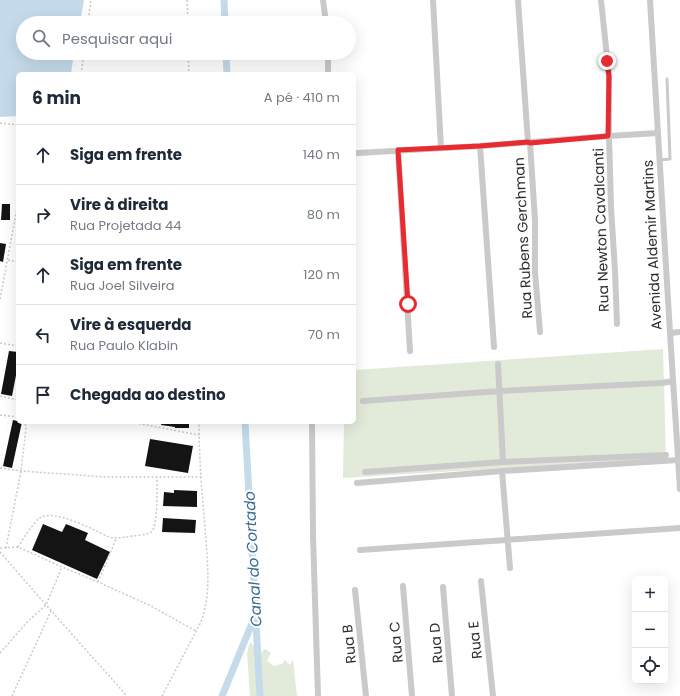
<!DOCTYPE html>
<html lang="pt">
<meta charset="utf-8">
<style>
body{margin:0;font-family:Poppins,sans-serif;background:#f2f2f3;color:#1f2937}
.controls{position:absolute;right:12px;bottom:12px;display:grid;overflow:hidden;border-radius:6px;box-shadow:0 4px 16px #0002}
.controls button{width:36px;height:36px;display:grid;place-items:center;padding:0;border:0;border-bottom:1px solid #e0e1e3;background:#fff;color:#1f2937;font:20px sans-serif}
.stop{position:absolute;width:12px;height:12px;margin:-9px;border:3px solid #e82a31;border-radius:50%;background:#fff}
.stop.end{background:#e82a31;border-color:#fff;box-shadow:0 1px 4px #0008}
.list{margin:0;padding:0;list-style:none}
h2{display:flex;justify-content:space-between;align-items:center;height:52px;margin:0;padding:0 16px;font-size:17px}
h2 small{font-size:13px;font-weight:400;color:#747a83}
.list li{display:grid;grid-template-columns:26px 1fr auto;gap:12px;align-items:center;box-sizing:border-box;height:60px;padding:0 16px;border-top:1px solid #e0e1e3}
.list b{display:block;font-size:15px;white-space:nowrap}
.list p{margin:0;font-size:13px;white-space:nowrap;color:#747a83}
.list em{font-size:13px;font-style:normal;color:#747a83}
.icon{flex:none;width:22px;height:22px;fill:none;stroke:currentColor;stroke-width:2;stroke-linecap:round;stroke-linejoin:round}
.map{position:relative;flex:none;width:680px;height:696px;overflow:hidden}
.search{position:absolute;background:#fff;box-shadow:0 4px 16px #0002;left:16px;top:16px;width:340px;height:44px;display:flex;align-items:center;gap:10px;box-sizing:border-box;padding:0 14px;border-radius:22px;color:#747a83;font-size:15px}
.panel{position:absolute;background:#fff;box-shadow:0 4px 16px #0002;left:16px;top:72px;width:340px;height:352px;border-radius:6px}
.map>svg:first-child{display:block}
.green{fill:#e2ebd9}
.water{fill:#c5dbeb}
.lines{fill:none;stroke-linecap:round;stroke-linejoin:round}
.canal{stroke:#c5dbeb;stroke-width:7}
.building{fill:#141414}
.path{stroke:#cacaca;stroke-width:1.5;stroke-dasharray:2 2;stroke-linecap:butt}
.lane{stroke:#cacaca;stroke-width:3}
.street{stroke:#cacaca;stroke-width:6}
.route{stroke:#e82a31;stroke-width:5}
.labels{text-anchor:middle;stroke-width:4;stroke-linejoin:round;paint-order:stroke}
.street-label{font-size:14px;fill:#2d2d2d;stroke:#fff}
.water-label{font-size:15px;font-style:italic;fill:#396b90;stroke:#fff}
</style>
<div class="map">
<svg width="680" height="696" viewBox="0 0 680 696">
<rect width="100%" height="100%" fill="#fff"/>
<!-- green -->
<path class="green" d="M663,349L666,458L343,478L344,422H354V370Z
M250,642L261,653L265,649L271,653L267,661L274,666L282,664L285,660L290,665L293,660L297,696H250L247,653Z"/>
<!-- water -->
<path class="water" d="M0,0H84L80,23H23V53H74L71,74H18V116L0,117Z"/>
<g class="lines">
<!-- canal -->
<path class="canal" d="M224,0L225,23
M226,53L227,74
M245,422L260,696
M222,696L255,616"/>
</g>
<!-- building -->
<path class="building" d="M2,204H10V220H1Z
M0,243L6,244L3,262L0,261Z
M9,351L18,352V365L12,396L1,394Z
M13,420L22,422L12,468L3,466Z
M162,422H189V428H175V427L161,425Z
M150,439L193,446L188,473L145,466Z
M174,490L197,491V507L163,506L164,492L174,493Z
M163,518L196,520L195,533L162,532Z
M43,524L62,532L66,524L88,533L85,540L110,552L97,579L32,550Z"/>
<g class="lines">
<!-- path -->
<path class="path" d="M187,0L188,23
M88,23L91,0
M188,53L189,74
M81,74L84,53
M0,123L18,125
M8,260L18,262
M0,299L18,203
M0,343L18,346
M0,396L18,400
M0,415L18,417
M131,422L199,435
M0,468L21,471L106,477H201
M18,547C23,539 28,531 34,524C36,522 37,520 38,519C54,507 93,530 109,537C117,539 124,537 133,536C139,535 147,535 151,532C158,528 157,487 157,477
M0,548L18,547L62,567L98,582L151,606L196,631
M6,548L21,471L26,428L25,422
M0,552L46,605L127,696
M98,582L116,539
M0,653L28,621L46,605L62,567
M12,696L51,611
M162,696L201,622C212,592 207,559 205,528C202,493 199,458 199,422"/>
<!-- lane -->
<path class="lane" d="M659,160L670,159L667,79"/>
<!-- street -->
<path class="street" d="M323,0L326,23
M433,0L441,148
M518,0L528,142
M601,0L609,76V136L611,207L615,271L617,324
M650,0L670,333L680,489
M328,53V74
M530,143L535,220V272L540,332
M480,146L494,347
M398,150L410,351
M358,153L480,146L609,136L658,133
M670,333L680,332
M498,364L503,462
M363,401L500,391L662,383L673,381
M312,422L313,535L318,696
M502,471L510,568
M365,472L503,462L666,455
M357,483L502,471L678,460
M360,550L680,528
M481,581L493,696
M403,586L412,696
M443,587L452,696
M355,590L366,696"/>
</g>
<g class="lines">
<!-- route -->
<path class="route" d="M408,304L398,150L480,146L528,142L530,143L608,136L609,76L607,61"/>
</g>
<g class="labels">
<!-- street labels -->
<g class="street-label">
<text transform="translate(601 230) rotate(-92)" y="5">Rua Newton Cavalcanti</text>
<text transform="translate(523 238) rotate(-93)" y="5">Rua Rubens Gerchman</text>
<text transform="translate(652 245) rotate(-93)" y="5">Avenida Aldemir Martins</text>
<text transform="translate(475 640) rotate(-96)" y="5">Rua E</text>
<text transform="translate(396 642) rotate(-95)" y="5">Rua C</text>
<text transform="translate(436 643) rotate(-95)" y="5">Rua D</text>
<text transform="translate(349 644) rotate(-96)" y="5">Rua B</text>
</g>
<!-- water labels -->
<g class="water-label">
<text transform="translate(253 559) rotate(-93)" y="5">Canal do Cortado</text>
</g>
</g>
</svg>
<div class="controls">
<button>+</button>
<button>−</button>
<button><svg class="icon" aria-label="locate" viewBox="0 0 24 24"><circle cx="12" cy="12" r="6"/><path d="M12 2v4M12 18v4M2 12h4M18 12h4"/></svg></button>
</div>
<div class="stop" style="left:408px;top:304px"></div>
<div class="stop end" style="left:607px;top:61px"></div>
<div class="search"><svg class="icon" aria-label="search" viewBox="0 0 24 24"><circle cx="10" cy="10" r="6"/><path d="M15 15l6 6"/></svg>Pesquisar aqui</div>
<section class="panel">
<h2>6 min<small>A pé · 410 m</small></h2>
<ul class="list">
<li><svg class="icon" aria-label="ahead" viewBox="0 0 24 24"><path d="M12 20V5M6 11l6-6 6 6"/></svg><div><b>Siga em frente</b></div><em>140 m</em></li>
<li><svg class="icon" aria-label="right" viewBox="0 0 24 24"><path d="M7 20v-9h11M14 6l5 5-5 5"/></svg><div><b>Vire à direita</b><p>Rua Projetada 44</p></div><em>80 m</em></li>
<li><svg class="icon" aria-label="ahead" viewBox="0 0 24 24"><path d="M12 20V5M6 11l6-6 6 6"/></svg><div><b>Siga em frente</b><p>Rua Joel Silveira</p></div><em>120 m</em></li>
<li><svg class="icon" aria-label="left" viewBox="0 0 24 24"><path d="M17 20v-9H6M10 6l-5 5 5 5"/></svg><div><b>Vire à esquerda</b><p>Rua Paulo Klabin</p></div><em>70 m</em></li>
<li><svg class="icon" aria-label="arrive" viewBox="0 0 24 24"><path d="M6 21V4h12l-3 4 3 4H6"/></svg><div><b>Chegada ao destino</b></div></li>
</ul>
</section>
</div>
